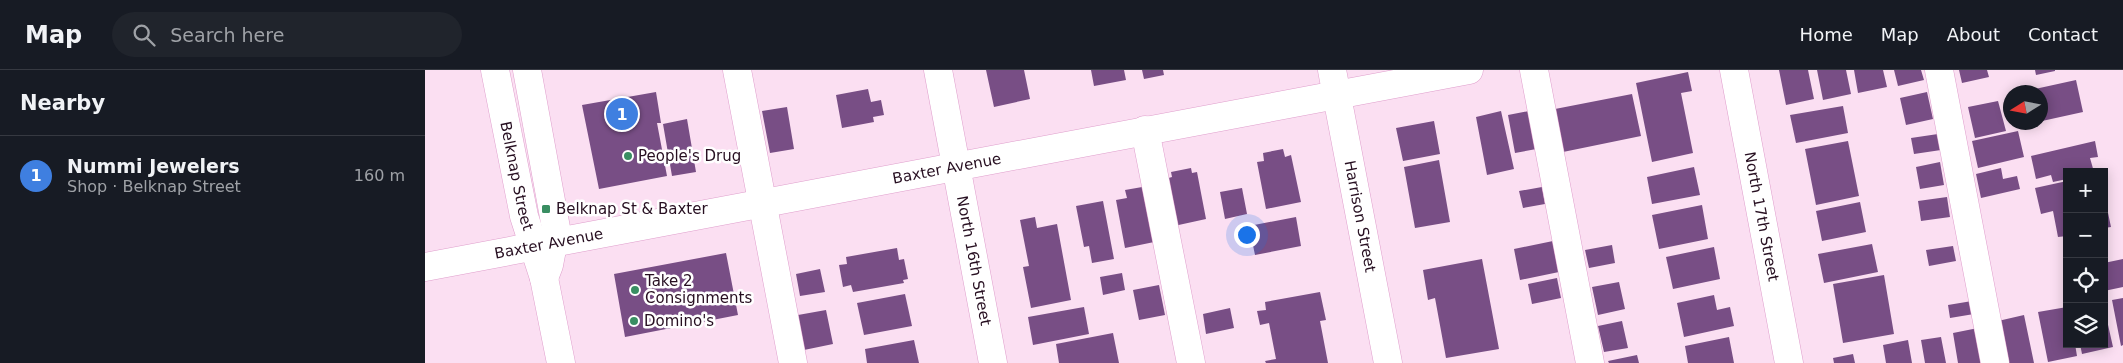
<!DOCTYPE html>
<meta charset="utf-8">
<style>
body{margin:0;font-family:"DejaVu Sans",sans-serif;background:#20242c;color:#f1f3f6}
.controls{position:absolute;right:15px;bottom:15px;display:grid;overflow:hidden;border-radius:0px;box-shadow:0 2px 12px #0003}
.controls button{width:45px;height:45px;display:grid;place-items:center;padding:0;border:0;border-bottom:1px solid #363941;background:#171b24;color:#f1f3f6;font:25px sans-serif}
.compass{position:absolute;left:1578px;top:15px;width:45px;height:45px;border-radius:50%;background:#171b24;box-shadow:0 2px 12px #0003;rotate:259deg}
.you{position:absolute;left:821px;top:164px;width:18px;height:18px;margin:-12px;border:4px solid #fff;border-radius:50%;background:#1a73e8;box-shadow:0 0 0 8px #1a73e833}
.badge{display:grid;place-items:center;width:32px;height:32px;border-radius:50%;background:#398e62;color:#fff;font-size:16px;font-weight:700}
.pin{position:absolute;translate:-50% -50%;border:2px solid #fff;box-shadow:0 1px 5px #0006}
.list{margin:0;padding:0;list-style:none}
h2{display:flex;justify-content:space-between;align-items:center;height:65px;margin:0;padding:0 20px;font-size:21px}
h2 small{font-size:16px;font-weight:400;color:#9ea1a6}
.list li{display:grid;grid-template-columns:32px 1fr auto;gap:15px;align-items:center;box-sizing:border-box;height:80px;padding:0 20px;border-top:1px solid #363941}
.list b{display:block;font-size:19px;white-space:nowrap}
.list p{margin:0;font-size:16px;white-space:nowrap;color:#9ea1a6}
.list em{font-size:16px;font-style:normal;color:#9ea1a6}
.icon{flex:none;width:28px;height:28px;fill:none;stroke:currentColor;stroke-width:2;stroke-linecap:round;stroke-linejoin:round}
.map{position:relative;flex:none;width:1698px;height:293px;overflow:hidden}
header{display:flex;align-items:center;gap:30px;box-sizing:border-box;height:70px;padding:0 25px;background:#171b24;border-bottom:1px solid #363941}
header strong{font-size:24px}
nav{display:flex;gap:28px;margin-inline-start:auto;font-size:18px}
.search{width:350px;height:45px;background:#20242c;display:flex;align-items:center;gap:12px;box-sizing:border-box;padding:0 18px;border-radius:28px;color:#9ea1a6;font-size:19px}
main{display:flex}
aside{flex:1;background:#171b24}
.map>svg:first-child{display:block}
.building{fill:#784e85}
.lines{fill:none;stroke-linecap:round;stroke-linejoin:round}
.minor-casing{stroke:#df9ecc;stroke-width:29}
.highway-casing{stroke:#df9ecc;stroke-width:29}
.minor{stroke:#fff;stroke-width:28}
.highway{stroke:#fff;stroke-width:28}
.poi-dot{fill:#398e62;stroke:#fff;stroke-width:2}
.labels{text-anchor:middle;stroke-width:5;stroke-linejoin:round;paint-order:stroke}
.poi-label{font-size:15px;fill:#270f21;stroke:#fff;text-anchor:start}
.street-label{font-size:15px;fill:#270f21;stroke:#fff}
</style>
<header>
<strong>Map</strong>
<div class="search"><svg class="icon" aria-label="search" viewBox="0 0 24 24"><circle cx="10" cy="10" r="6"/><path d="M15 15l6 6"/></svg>Search here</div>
<nav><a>Home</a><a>Map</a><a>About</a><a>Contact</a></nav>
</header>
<main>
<aside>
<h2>Nearby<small></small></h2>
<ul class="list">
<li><span class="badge" style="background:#3f7fe0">1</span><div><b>Nummi Jewelers</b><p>Shop · Belknap Street</p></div><em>160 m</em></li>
</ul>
</aside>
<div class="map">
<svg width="1698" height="293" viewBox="0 0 1698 293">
<rect width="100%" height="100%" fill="#fbdff2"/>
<!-- building -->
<path class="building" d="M561,0H599L605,29L569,37Z
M666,0H699L701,10L669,16Z
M717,0H738L739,5L719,9Z
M1354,0H1383L1389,29L1361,35Z
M1392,0H1421L1426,24L1398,30Z
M1429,0H1458L1462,17L1433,23Z
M1469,0H1496L1499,10L1473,16Z
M1534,0H1562L1564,7L1537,13Z
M1610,0H1630V1L1611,5Z
M1263,2L1267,21L1256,23L1268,83L1227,92L1211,13Z
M1651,10L1658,42L1617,51L1616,22H1610V19Z
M443,19L446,32L456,30L459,45L448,47L449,52L417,58L411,25Z
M231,22L236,53H232L242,106L174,119L157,35Z
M1502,22L1508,49L1481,55L1475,28Z
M1207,24L1216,66L1138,82L1130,39Z
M1573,31L1581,61L1550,68L1543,37Z
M1418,36L1423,63L1371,73L1365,45Z
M362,37L369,79L345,83L337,41Z
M1109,40L1117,78L1090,83L1083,45Z
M1076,41L1089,99L1062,105L1051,47Z
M262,49L271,102L247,106L238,54Z
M1009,51L1015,84L978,91L971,58Z
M1593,61L1599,87L1553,98L1547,71Z
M1513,64L1516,80L1489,84L1486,68Z
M1423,71L1434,126L1391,135L1380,79Z
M1670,71L1673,87L1665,88L1669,102H1642V109L1628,112L1626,105L1611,109L1606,86Z
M858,79L860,87L866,85L876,132L841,139L832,92L839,91L838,83Z
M1014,90L1025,152L990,158L979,97Z
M1515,92L1519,115L1495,119L1491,97Z
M1269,97L1275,125L1227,134L1222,107Z
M766,98L767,103L772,102L781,149L749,156L740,109L747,107L746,102Z
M1576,98L1578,109L1592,106L1595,119L1556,128L1551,104Z
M1642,111V166L1633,167L1628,141L1616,144L1610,118Z
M723,116L734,171L700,178L691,130L702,128L700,120Z
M1117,117L1120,134L1098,138L1094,121Z
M817,118L822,144L800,149L795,122Z
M1679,124L1686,157L1679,158Z
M1522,127L1525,147L1496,151L1493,131Z
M678,131L689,189L667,193L664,176L659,177L651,136Z
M1435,132L1441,162L1397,171L1391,141Z
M1277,135L1283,169L1234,179L1227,145Z
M610,147L612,158L632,154L646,230L606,238L598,197L604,196L595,150Z
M871,147L876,176L830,185L824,156Z
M1128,171L1134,202L1095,210L1089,179Z
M1447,174L1453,202L1399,213L1393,184Z
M1187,175L1190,193L1164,198L1160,180Z
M1528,176L1531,191L1504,196L1501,180Z
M1289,177L1295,209L1248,219L1241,187Z
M472,178L474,190L479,189L483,209L478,210L479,213L428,222L426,215L418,217L414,195L422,194L421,187Z
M301,183L313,245L200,267L189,204Z
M1057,189L1074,279L1021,288L1010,228L1003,230L998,200Z
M1698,189V217L1679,221V193Z
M395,199L400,222L375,226L371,204Z
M697,203L700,220L678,225L675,207Z
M1459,205L1469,264L1418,273L1408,214Z
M1132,208L1136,228L1107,234L1103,214Z
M1194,212L1200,239L1173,245L1167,217Z
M734,215L740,245L714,250L708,220Z
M895,222L901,250L895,251L903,293H841L840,291L851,289L844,253L835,255L832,241L841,240L840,232Z
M480,224L487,256L439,265L432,233Z
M1289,225L1292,240L1305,237L1309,256L1259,267L1252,233Z
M1698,228V275L1696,276L1687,230Z
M1547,231L1549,244L1525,248L1523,235Z
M659,237L664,264L608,275L603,247Z
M1642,237V274H1650L1652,286L1623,292L1613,242Z
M1679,237L1688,277L1657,284L1655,274H1679Z
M805,238L809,258L781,264L778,244Z
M401,240L408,274L379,280L373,245Z
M1599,245L1609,293H1582L1573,251Z
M1197,251L1203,278L1179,282L1173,256Z
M1553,258L1560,293H1533L1528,263Z
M688,263L694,293H634L631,274Z
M1304,267L1309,293H1263L1260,276Z
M1516,267L1521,293H1500L1496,270Z
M489,270L494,293H442L440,279Z
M1483,270L1487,293H1461L1458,275Z
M1428,284L1430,293H1409L1408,288Z
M1212,285L1214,293H1184L1183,291Z"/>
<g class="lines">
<!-- minor casing -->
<g class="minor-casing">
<g id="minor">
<path d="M312,0L368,293"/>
<path id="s1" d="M513,0L568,293"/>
<path id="s2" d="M907,0L963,293"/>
<path d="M1109,0L1165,293"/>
<path id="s3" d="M1309,0L1364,293"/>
<path d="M1514,0L1570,293"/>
<path d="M720,60L766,293"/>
<path id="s4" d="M0,197L1044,0"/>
</g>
</g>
<!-- highway casing -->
<g class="highway-casing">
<g id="highway">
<path id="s5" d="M70,0L99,146L119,208L136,293"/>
<path d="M102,0L131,158L124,195L119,208"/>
</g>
</g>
<!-- minor -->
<use href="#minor" class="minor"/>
<!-- highway -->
<use href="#highway" class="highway"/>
</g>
<!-- markers -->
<g class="poi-dot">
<circle cx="203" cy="86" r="5"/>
<rect x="116" y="134" width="10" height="10" rx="2.5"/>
<circle cx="210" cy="220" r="5"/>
<circle cx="209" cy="251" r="5"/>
</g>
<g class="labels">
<!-- poi labels -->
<g class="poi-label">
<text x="213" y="91">People's Drug</text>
<text x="131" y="144">Belknap St &amp; Baxter</text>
<text x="220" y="216">Take 2<tspan x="220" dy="17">Consignments</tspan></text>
<text x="219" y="256">Domino's</text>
</g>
<!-- street labels -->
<g class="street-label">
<text dy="5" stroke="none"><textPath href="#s4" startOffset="531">Baxter Avenue</textPath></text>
<text dy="5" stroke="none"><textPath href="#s5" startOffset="108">Belknap Street</textPath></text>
<text dy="5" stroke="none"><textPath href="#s3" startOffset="149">North 17th Street</textPath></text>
<text dy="5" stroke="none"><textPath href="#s2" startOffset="149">Harrison Street</textPath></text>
<text dy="5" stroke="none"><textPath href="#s4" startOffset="126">Baxter Avenue</textPath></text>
<text dy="5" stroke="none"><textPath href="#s1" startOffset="194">North 16th Street</textPath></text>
</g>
</g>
</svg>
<div class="controls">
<button>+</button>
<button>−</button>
<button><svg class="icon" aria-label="locate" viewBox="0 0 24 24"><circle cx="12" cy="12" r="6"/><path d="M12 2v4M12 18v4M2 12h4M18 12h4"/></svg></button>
<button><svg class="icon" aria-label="layers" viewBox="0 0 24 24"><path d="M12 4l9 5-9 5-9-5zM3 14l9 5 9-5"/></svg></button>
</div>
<svg class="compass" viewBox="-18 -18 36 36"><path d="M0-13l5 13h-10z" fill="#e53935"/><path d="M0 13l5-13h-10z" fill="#9ea1a6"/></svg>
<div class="you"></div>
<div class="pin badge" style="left:197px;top:44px;background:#3f7fe0">1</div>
</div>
</main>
